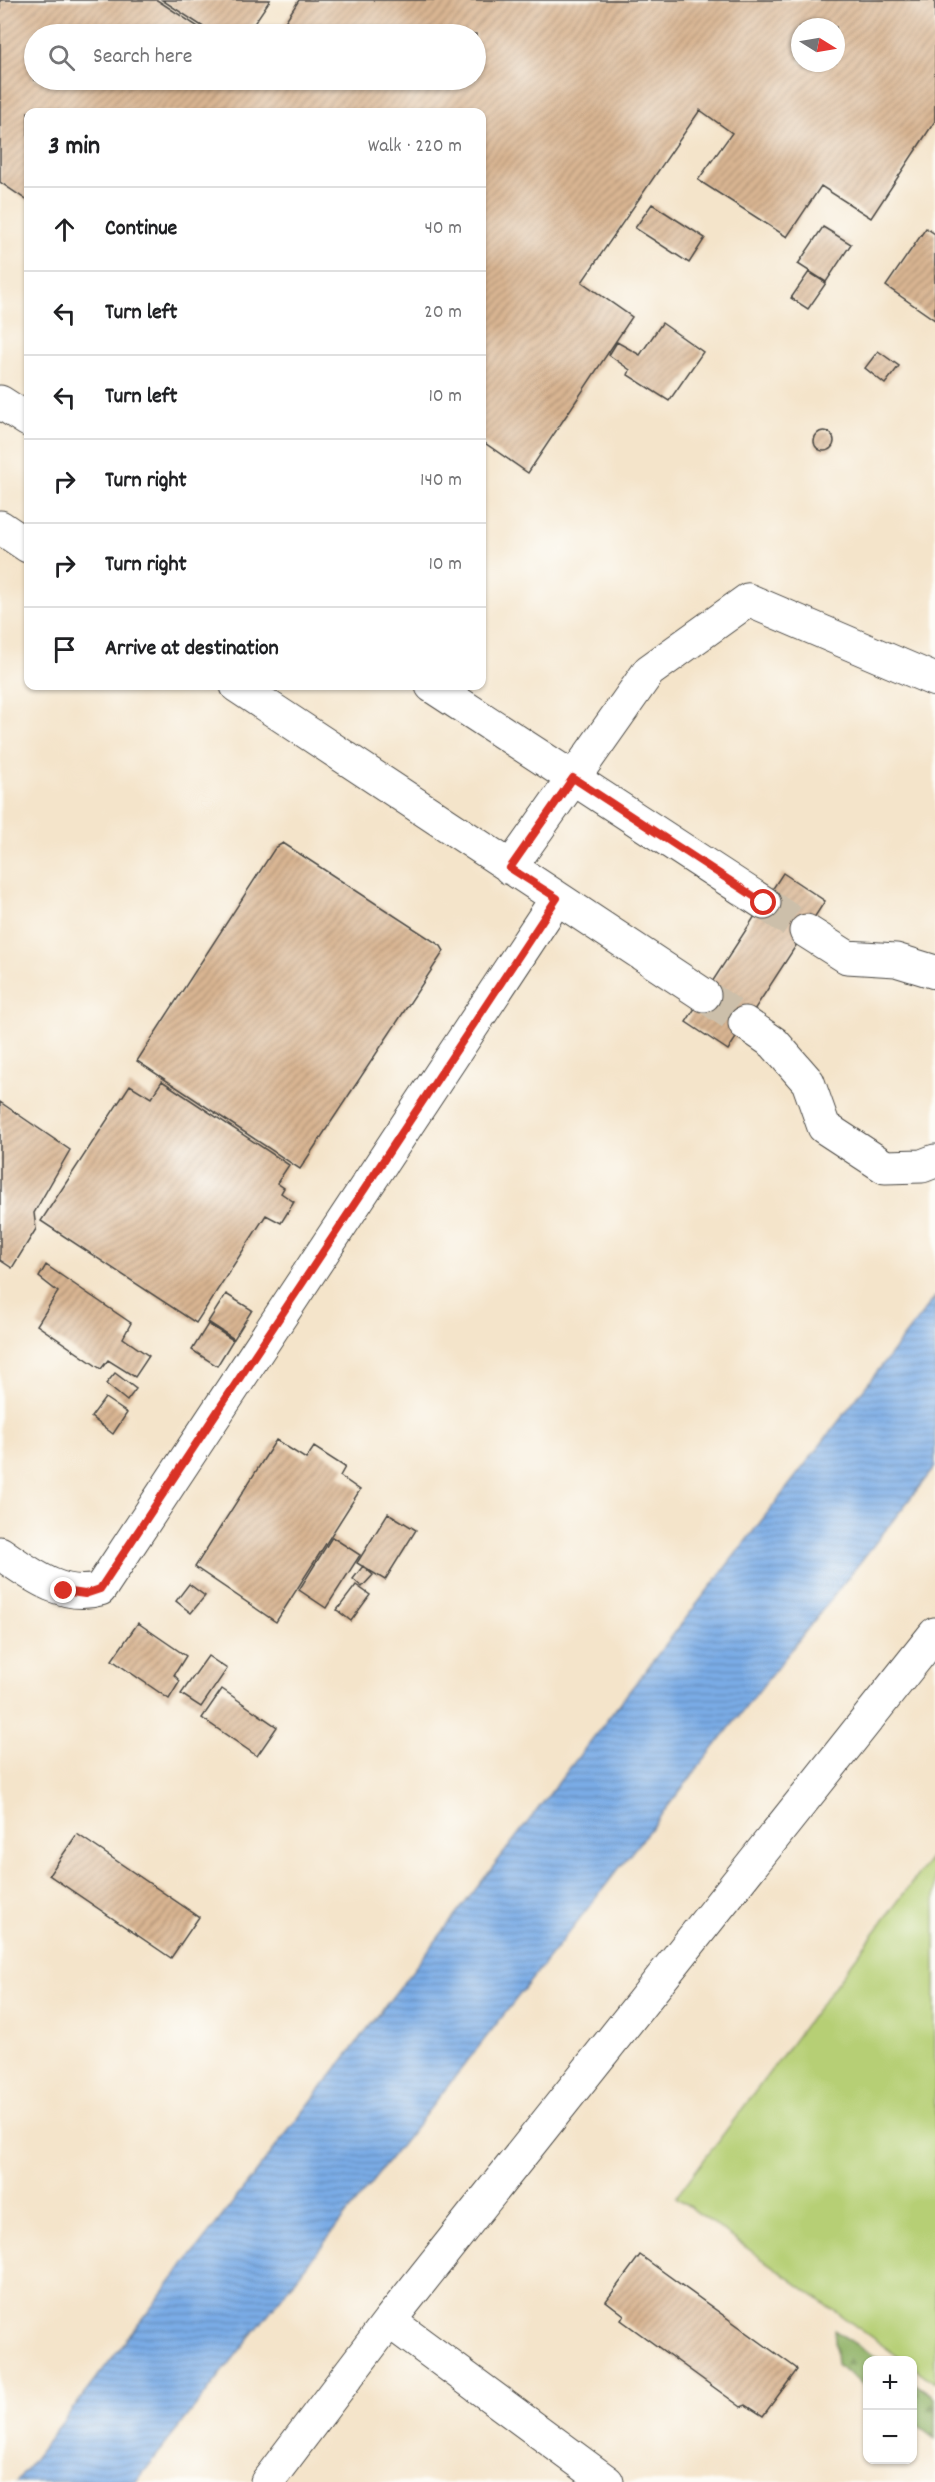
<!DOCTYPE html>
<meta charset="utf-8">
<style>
body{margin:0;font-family:Dekko,sans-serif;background:#f6f6f6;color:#202124}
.controls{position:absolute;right:18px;bottom:18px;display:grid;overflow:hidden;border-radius:12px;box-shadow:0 2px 4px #0004}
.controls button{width:54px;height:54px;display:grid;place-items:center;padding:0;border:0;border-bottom:2px solid #e0e0e0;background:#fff;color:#202124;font:30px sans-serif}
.compass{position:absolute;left:791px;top:18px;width:54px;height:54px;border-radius:50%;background:#fff;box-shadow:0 2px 4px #0004;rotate:101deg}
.stop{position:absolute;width:18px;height:18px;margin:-14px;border:4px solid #d93025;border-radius:50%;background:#fff}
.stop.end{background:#d93025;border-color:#fff;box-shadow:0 2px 6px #0008}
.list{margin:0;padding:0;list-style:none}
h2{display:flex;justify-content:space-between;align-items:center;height:78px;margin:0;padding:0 24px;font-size:26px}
h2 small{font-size:20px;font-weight:400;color:#757577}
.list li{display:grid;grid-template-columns:39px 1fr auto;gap:18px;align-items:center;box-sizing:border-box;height:84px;padding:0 24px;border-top:2px solid #e0e0e0}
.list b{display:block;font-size:22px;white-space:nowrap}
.list em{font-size:20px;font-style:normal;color:#757577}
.icon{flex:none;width:33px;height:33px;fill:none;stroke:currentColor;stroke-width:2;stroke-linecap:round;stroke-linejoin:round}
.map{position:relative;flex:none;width:935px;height:2482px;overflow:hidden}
.search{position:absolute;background:#fff;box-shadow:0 2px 4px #0004;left:24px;top:24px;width:462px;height:66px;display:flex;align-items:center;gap:15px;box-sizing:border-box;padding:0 21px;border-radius:33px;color:#757577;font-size:22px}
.panel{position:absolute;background:#fff;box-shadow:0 2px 4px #0004;left:24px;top:108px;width:462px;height:582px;border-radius:12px}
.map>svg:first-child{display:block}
.grass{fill:#b6cf74;stroke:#707d50;stroke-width:1.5}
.forest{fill:url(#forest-firs);stroke:#5e6e48;stroke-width:1.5}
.water{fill:url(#water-rules);stroke:#526c88;stroke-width:1.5}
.building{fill:url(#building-hatch);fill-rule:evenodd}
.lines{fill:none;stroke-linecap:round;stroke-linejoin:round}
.minor-tunnel{stroke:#ccbfaa;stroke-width:33;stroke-dasharray:33 16;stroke-linecap:butt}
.minor-casing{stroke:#494743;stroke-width:35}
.minor{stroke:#fff;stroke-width:33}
.route{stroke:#d93025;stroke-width:8}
</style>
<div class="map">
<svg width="935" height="2482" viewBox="0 0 935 2482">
<defs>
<pattern id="forest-firs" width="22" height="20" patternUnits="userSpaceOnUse" patternTransform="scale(1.5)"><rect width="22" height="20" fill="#90b266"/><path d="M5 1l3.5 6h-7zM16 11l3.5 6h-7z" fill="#769154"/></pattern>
<pattern id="water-rules" width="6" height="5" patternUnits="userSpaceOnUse" patternTransform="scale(1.5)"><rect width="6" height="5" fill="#7aace6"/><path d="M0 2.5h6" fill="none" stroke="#648cbb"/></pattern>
<pattern id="building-hatch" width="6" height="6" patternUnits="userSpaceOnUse" patternTransform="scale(1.5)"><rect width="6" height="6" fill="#d9b592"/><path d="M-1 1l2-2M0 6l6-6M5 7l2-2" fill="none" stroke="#b09377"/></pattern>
</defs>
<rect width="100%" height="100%" fill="#fdfcf7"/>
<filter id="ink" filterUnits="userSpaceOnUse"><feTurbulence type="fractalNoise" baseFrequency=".0167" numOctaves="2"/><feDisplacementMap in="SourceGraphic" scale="12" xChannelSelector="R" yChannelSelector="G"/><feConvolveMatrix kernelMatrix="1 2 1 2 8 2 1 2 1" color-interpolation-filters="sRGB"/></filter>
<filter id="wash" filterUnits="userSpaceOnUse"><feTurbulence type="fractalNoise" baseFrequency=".008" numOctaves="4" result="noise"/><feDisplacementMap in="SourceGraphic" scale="24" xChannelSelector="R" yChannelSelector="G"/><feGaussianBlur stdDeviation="1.35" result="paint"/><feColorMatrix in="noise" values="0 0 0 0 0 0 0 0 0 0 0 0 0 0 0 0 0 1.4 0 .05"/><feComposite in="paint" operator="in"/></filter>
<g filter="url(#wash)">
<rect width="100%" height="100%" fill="#f4e4ca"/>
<!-- grass -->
<path class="grass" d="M935,1852V2383L913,2367L912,2360H903L676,2197Z"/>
<!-- forest -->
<path class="forest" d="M834,2330L880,2360H868L867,2388L837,2364Z
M912,2382L935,2397V2439L913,2422Z"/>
<!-- water -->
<path class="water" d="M935,1297V1467L136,2482H16Z"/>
<g id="blocks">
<!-- building -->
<path class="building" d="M0,0H157L209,34H34V80H476V34H277L299,0H935V121L871,218L821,186L787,237L698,180L732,133L700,110L582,282L632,317L528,473L482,441V112H28V201L0,182ZM800,27H836V63H800Z
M162,0H270L247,34H214Z
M652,204L705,238L689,263L635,228Z
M823,227L851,244L826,282L798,264Z
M926,228L935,234V320L886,286Z
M809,272L826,283L808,309L791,298Z
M662,323L703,352L669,401L628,375L630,370L609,355L617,342L640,355Z
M878,351L899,366L885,384L865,368Z
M814 441a10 10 0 1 1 20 0a10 10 0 1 1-20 0Z
M283,843L441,946L444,951L300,1169L137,1061L275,848Z
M783,873L825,901L728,1050L686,1022Z
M162,1081L289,1165L277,1183L284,1188L281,1193L294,1202L281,1223L266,1215L196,1323L41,1221L130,1085L151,1098Z
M0,1102L70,1150L34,1213L36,1229L12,1268L0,1260Z
M46,1265L131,1323L123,1338L149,1356L135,1377L108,1360L101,1369L37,1325L58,1292L39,1277Z
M226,1294L252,1310L234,1339L208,1322Z
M208,1324L233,1340L217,1366L192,1350Z
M115,1373L136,1389L127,1401L106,1384Z
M105,1398L127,1413L113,1434L91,1417Z
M276,1440L306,1459L314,1447L345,1467L340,1476L360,1490L276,1622L195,1567Z
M388,1513L416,1530L385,1580L357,1563Z
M332,1537L360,1555L326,1608L299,1590Z
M363,1566L373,1575L362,1587L353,1579Z
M189,1584L205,1596L191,1613L176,1601Z
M356,1585L370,1595L351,1621L337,1610Z
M138,1623L186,1656L174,1675L180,1681L169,1699L112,1660Z
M208,1656L227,1669L201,1707L181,1694Z
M222,1689L277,1727L257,1756L202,1718Z
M77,1834L199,1917L171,1958L49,1875Z
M640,2255L796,2368L797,2370L763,2416L746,2405L741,2407L621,2320L624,2315L606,2301Z"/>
</g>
</g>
<g filter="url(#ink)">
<use href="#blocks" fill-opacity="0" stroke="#494743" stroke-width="1.5"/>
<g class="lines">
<!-- minor-tunnel -->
<path class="minor-tunnel" d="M764,903L806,931
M704,995L745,1023"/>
<!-- minor casing -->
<g class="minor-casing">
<path id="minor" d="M0,402L28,420
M0,527L28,546
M237,686L704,995
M432,686L764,903
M510,868L649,671L748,600L935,680
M806,931L847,957L896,960L935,972
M745,1023L774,1043L808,1082L824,1127L885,1167L922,1166L935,1161
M0,1553C30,1574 63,1600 100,1589L557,898
M389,2321L607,2482
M267,2482L389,2321L935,1634"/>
</g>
<!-- minor -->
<use href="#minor" class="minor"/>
</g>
</g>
<g class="lines" filter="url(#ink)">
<!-- route -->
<path class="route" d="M64,1591L85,1594L100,1589L557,898L510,868L573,778L764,903"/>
</g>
</svg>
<div class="controls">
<button>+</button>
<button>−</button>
</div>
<svg class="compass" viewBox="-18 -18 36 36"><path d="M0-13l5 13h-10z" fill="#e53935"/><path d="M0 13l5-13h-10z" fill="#757577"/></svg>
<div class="stop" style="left:764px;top:903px"></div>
<div class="stop end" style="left:64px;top:1591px"></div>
<div class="search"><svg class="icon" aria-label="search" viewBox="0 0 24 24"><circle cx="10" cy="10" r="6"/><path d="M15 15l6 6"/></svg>Search here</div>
<section class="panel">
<h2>3 min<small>Walk · 220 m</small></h2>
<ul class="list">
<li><svg class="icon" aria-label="ahead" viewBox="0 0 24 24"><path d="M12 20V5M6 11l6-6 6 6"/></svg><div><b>Continue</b></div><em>40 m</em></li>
<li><svg class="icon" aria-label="left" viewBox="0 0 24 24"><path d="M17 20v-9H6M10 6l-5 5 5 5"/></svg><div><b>Turn left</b></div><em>20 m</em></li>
<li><svg class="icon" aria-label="left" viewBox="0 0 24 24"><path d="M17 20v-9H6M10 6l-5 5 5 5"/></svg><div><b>Turn left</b></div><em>10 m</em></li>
<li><svg class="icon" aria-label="right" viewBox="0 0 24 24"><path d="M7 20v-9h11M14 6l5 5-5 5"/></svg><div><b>Turn right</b></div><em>140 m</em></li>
<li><svg class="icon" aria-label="right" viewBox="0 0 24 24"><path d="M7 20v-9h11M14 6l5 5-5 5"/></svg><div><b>Turn right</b></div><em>10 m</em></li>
<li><svg class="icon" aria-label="arrive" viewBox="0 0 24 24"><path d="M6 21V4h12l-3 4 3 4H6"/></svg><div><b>Arrive at destination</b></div></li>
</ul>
</section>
</div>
